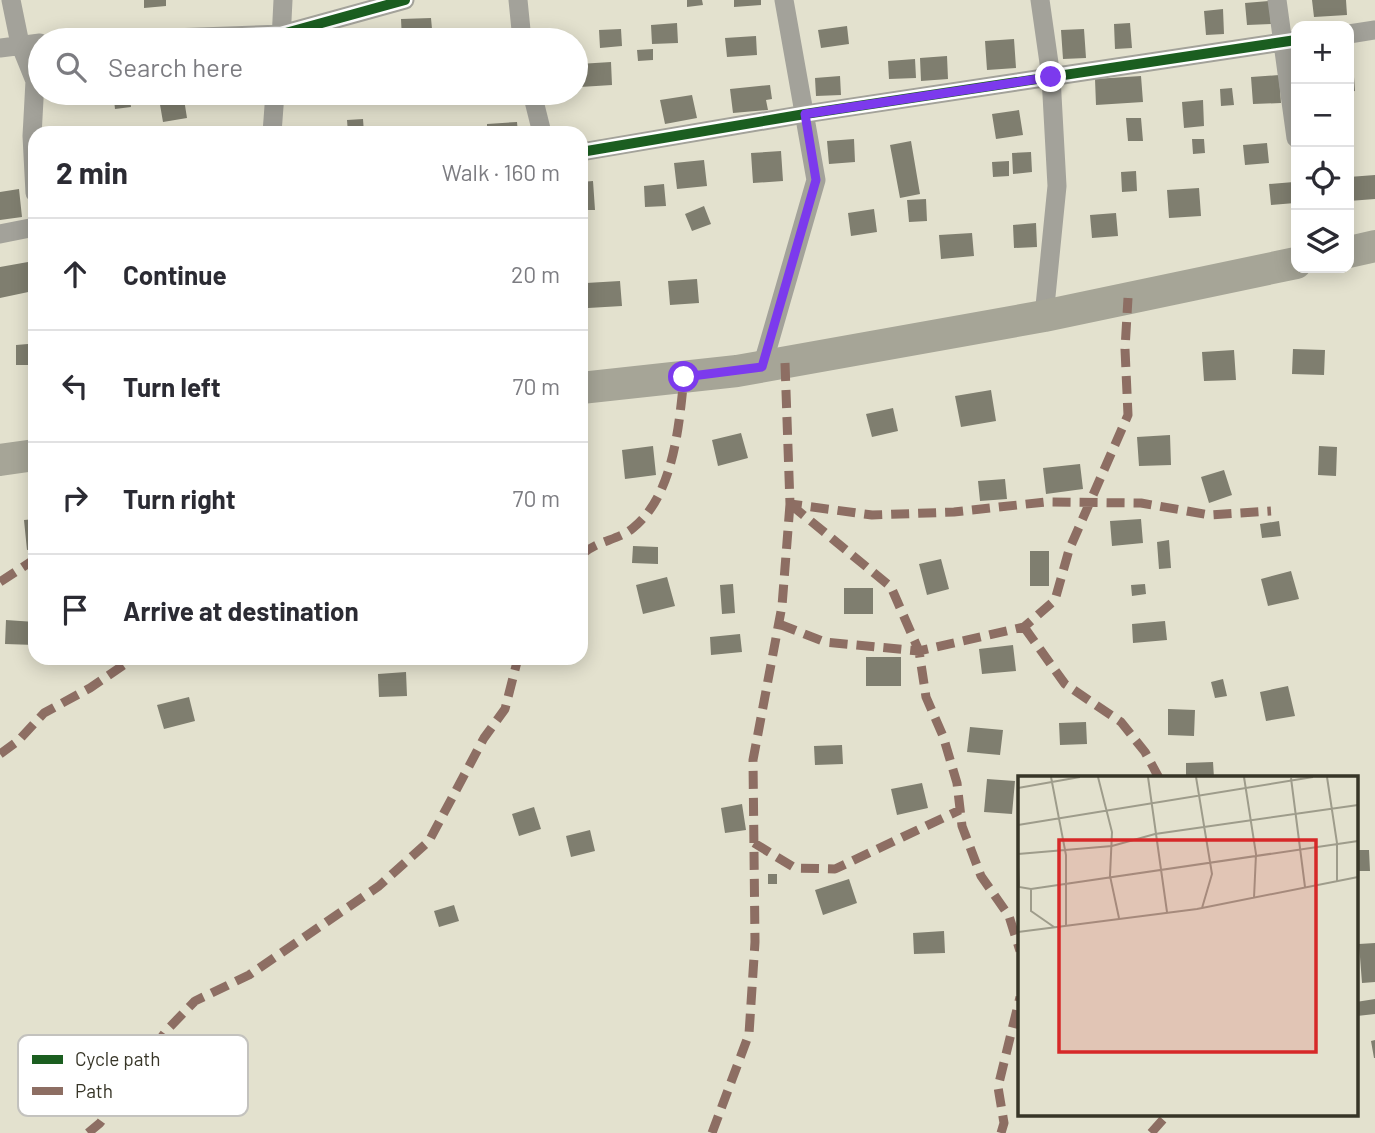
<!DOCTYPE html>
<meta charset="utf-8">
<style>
body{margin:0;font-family:Barlow,sans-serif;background:#f7f7f7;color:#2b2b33}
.controls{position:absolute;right:21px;top:21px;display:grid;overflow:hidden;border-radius:14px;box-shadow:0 4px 18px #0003}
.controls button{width:63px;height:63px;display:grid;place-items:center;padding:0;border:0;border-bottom:2px solid #e1e1e2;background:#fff;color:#2b2b33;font:35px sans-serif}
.stop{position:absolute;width:21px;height:21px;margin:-16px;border:5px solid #7c3aed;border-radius:50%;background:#fff}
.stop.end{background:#7c3aed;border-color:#fff;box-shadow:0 2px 7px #0008}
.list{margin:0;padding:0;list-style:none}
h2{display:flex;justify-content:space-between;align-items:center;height:91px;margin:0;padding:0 28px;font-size:30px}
h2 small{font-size:23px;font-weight:400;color:#7c7c81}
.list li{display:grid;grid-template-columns:46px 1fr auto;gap:21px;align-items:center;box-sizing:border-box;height:112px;padding:0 28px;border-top:2px solid #e1e1e2}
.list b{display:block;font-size:26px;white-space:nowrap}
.list em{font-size:23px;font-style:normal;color:#7c7c81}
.icon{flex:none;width:38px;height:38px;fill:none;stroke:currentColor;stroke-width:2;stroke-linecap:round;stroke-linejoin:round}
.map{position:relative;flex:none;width:1375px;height:1133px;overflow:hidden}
.search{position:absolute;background:#fff;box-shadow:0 4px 18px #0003;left:28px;top:28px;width:560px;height:77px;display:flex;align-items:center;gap:18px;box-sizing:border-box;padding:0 24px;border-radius:38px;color:#7c7c81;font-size:26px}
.panel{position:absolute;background:#fff;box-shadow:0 4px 18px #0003;left:28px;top:126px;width:560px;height:539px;border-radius:21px}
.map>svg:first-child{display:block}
.building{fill:#7f7e6f}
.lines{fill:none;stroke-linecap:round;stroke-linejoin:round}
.street{stroke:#a3a29a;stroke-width:19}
.primary{stroke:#a6a597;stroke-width:32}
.quiet{stroke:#8d6e63;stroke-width:9;stroke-dasharray:18 9;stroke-linecap:butt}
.cycleway-casing{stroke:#fff;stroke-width:15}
.cycleway{stroke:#1b5e20;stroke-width:10}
.route{stroke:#7c3aed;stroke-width:9}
.inset-road{fill:none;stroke:#9e9c8b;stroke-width:2}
.view{fill:#d62828;fill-opacity:0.15;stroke:#d62828;stroke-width:3.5}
.inset-edge{fill:none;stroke:#373527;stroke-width:3.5}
.key{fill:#fff;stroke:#c3c2be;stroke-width:2}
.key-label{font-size:19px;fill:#373527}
</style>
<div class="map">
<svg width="1375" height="1133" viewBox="0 0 1375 1133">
<rect width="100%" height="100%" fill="#e3e1ce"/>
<!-- building -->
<path class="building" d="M144,0H166V6L144,8Z
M687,0H702L703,5L687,7Z
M734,0H761V5L734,7Z
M1312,0H1346L1347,15L1314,17Z
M1269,1L1271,24L1247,25L1245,3Z
M1223,9L1224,34L1206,35L1204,11Z
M431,18L433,40H402L401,19Z
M677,23L678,43L652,44L651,25Z
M1130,23L1132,48L1115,49L1114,24Z
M847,26L849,44L821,48L818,30Z
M621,29L622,46L600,48L599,30Z
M1084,29L1086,58L1063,59L1061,30Z
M756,36L757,55L727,57L725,38Z
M1014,39L1016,68L987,70L985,41Z
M653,49V60L638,61L637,50Z
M947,56L948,79L921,81L920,58Z
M915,59L916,78L889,79L888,61Z
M611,62L612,85L580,87L579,64Z
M1349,63H1353L1355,91L1349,92Z
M1279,75L1281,103L1253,104L1251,77Z
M840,76L841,95L816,96L815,78Z
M1141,76L1143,102L1096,105L1095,79Z
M770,85L772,99L766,100L768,110L733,113L730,89Z
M1232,88L1234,105L1221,106L1220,89Z
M158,93H183L187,118L163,122Z
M376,93H395L396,104L376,105Z
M692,95L697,118L665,124L660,100Z
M130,98L131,107L115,109L114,100Z
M1203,100L1204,126L1184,128L1182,102Z
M1019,110L1023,135L996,139L992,114Z
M1126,118H1141L1143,141H1128Z
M363,119L364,133H348L347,120Z
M517,122L518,133H487V124Z
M854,139L855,162L829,164L827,141Z
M1192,139H1204L1205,153L1193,154Z
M911,141L920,194L900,198L890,145Z
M1267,143L1269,163L1245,165L1243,145Z
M781,151L783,181L753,183L751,153Z
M1031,152L1032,172L1013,174L1012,153Z
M704,160L707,186L677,189L674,163Z
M1009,161V176L993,177L992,162Z
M1136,171L1137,191L1122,192L1121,172Z
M1375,175V199L1349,201V177Z
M593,181L595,210H581V182Z
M1294,182L1295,203L1271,205L1269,184Z
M664,184L666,206L645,207L644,186Z
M1199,188L1201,216L1169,218L1167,190Z
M19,189L22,217L0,220V192Z
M926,199L927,221L909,222L907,200Z
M704,206L711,224L692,231L685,214Z
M874,209L877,232L851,236L848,213Z
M1116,213L1118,236L1092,238L1090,215Z
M1036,223L1037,247L1014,248L1013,225Z
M972,233L974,256L941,259L939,235Z
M28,262L33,291L0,298V267Z
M697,279L699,303L670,305L668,281Z
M620,281L622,306L588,308L586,283Z
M28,344L29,365H16V345Z
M1293,349L1325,350L1324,375L1292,374Z
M1234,350L1236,380L1204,381L1202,352Z
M991,390L996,421L961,427L955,396Z
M893,408L898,431L872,437L866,414Z
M741,433L748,458L718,466L712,440Z
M1170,435L1171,465L1139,466L1137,437Z
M653,446L656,475L625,479L622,450Z
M1319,446L1337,447L1336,476L1318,475Z
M1080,464L1083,489L1046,494L1043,468Z
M1224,470L1232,495L1209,503L1201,477Z
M1005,479L1007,499L980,501L978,481Z
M35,519V549L27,550L24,520Z
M1141,519L1143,543L1112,546L1110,521Z
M1279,521L1281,536L1262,538L1260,524Z
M1169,540L1171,568L1159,569L1157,542Z
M633,546L658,547V564L632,563Z
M1030,551H1049V586H1030Z
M941,559L949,589L927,595L919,564Z
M1291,571L1299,599L1268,606L1261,579Z
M667,577L675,606L643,614L636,585Z
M733,584L735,613L722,614L720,585Z
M1145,584L1146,594L1132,596L1131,585Z
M844,588H873V614H844Z
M6,620L35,622V645L5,644Z
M1165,621L1167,640L1133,643L1132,624Z
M740,634L742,652L711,655L710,637Z
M1013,645L1016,671L982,674L979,649Z
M866,657H901V686H866Z
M356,658H373V659L358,663Z
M406,672L407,696L379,697L378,674Z
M1223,679L1227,696L1215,698L1211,682Z
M1288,686L1295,716L1266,721L1260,692Z
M189,697L195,721L164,729L157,705Z
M1168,709L1195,710L1194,736L1168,735Z
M1086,722L1087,744L1060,745L1059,723Z
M970,727L1003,730L1000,755L967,752Z
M842,745L843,764L815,765L814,746Z
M1213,762L1214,778H1186V763Z
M987,779L1015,781L1012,814L984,812Z
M922,783L928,808L897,815L891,789Z
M742,804L746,830L725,833L721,808Z
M534,807L541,829L519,836L512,814Z
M590,830L595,851L571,857L566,836Z
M1356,850H1369L1370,871H1356Z
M768,874H777V884H768Z
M849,879L857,903L823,915L815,890Z
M454,905L459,921L439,927L434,911Z
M944,931L945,953L914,954L913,933Z
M1375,943V982L1362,983L1359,944Z
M1375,999V1014L1357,1016L1356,1002Z
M1375,1040V1058H1374L1371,1041Z"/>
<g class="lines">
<!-- street -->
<path class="street" d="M11,0L20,44L35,81L32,136L35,193
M518,0L522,40
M1040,0L1051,77L1057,186L1044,316
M1277,0L1296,138
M1349,34L1375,30
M114,40L282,34L405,0
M281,40L283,0
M0,48L40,43
M532,93L542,133
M272,133L275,93
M581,152L805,114L1296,40
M0,234L35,227
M762,367L816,180L784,0"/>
<!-- primary -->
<path class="primary" d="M1349,252L1375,246
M581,388L737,371L1044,316L1296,263
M0,460L35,455"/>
<!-- quiet -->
<path class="quiet" d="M785,363L790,504L872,515L954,512L1045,502L1141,503L1210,515L1271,511
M790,504L891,587L919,651L926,697L943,736L957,783L962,826L981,876L1009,916L1020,951
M581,555C598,540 617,541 633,528C674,495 679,425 684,377
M0,582L35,559
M779,624L825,642L919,651L1024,627L1055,600L1069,550L1128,415L1125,349L1128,298
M1024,627L1065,684L1121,722L1145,752L1159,778
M0,754L18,741L44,713L90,688L134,658
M754,843L795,868L835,869L960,810
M88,1133L100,1123L166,1031L195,1001L249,975L379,886L429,841L484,738L505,709L518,658
M712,1133L749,1034L755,942L753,760L782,606L790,504
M1001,1133L1004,1123L998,1087L1020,997
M1151,1133L1168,1114"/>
<!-- cycleway casing -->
<g class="cycleway-casing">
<path id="cycleway" d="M114,40L282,34L405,0
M581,152L805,114L1296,40"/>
</g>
<!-- cycleway -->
<use href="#cycleway" class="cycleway"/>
</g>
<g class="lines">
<!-- route -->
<path class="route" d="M684,377L762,367L816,180L805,114L1051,77"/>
</g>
<!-- overview -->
<g transform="translate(1018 776)">
<rect width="340" height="340" fill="#e3e1ce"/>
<path class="inset-road" d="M33,1L48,79V149M80,1L94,56L92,100L101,142M130,1L149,136M178,1L194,98L184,132M226,1L238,78L236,122M309,1L319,67V106M273,2L287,111M0,12L62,1M0,49L295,1M0,78L94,70L137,58L340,29M0,91L1,111L13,113L340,65M13,113V135L36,151M0,156L179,133L340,101"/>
<path class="view" d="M41,64H298V276H41Z"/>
<rect width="340" height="340" class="inset-edge"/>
</g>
<!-- legend -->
<rect x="18" y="1035" width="230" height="81" rx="10" class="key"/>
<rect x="32" y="1055" width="31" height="9" fill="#1b5e20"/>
<rect x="32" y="1087" width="31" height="8" fill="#8d6e63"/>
<g class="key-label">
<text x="75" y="1066">Cycle path</text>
<text x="75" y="1098">Path</text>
</g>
</svg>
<div class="controls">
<button>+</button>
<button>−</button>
<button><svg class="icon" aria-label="locate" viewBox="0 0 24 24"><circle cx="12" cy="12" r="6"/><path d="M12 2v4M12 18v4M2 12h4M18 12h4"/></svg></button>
<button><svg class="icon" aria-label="layers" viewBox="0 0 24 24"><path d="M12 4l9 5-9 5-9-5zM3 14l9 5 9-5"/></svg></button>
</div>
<div class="stop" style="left:684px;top:377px"></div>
<div class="stop end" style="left:1051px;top:77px"></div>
<div class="search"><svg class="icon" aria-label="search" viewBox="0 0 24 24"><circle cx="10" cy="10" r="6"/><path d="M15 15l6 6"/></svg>Search here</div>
<section class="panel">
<h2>2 min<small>Walk · 160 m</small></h2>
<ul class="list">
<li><svg class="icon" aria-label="ahead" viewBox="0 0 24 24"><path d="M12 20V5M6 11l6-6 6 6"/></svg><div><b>Continue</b></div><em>20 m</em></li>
<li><svg class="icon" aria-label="left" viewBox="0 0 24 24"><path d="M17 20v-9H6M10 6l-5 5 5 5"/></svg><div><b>Turn left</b></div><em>70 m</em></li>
<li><svg class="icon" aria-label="right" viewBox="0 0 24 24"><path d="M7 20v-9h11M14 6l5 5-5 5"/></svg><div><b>Turn right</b></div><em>70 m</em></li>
<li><svg class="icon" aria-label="arrive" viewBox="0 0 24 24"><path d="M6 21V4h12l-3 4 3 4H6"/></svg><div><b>Arrive at destination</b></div></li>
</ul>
</section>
</div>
